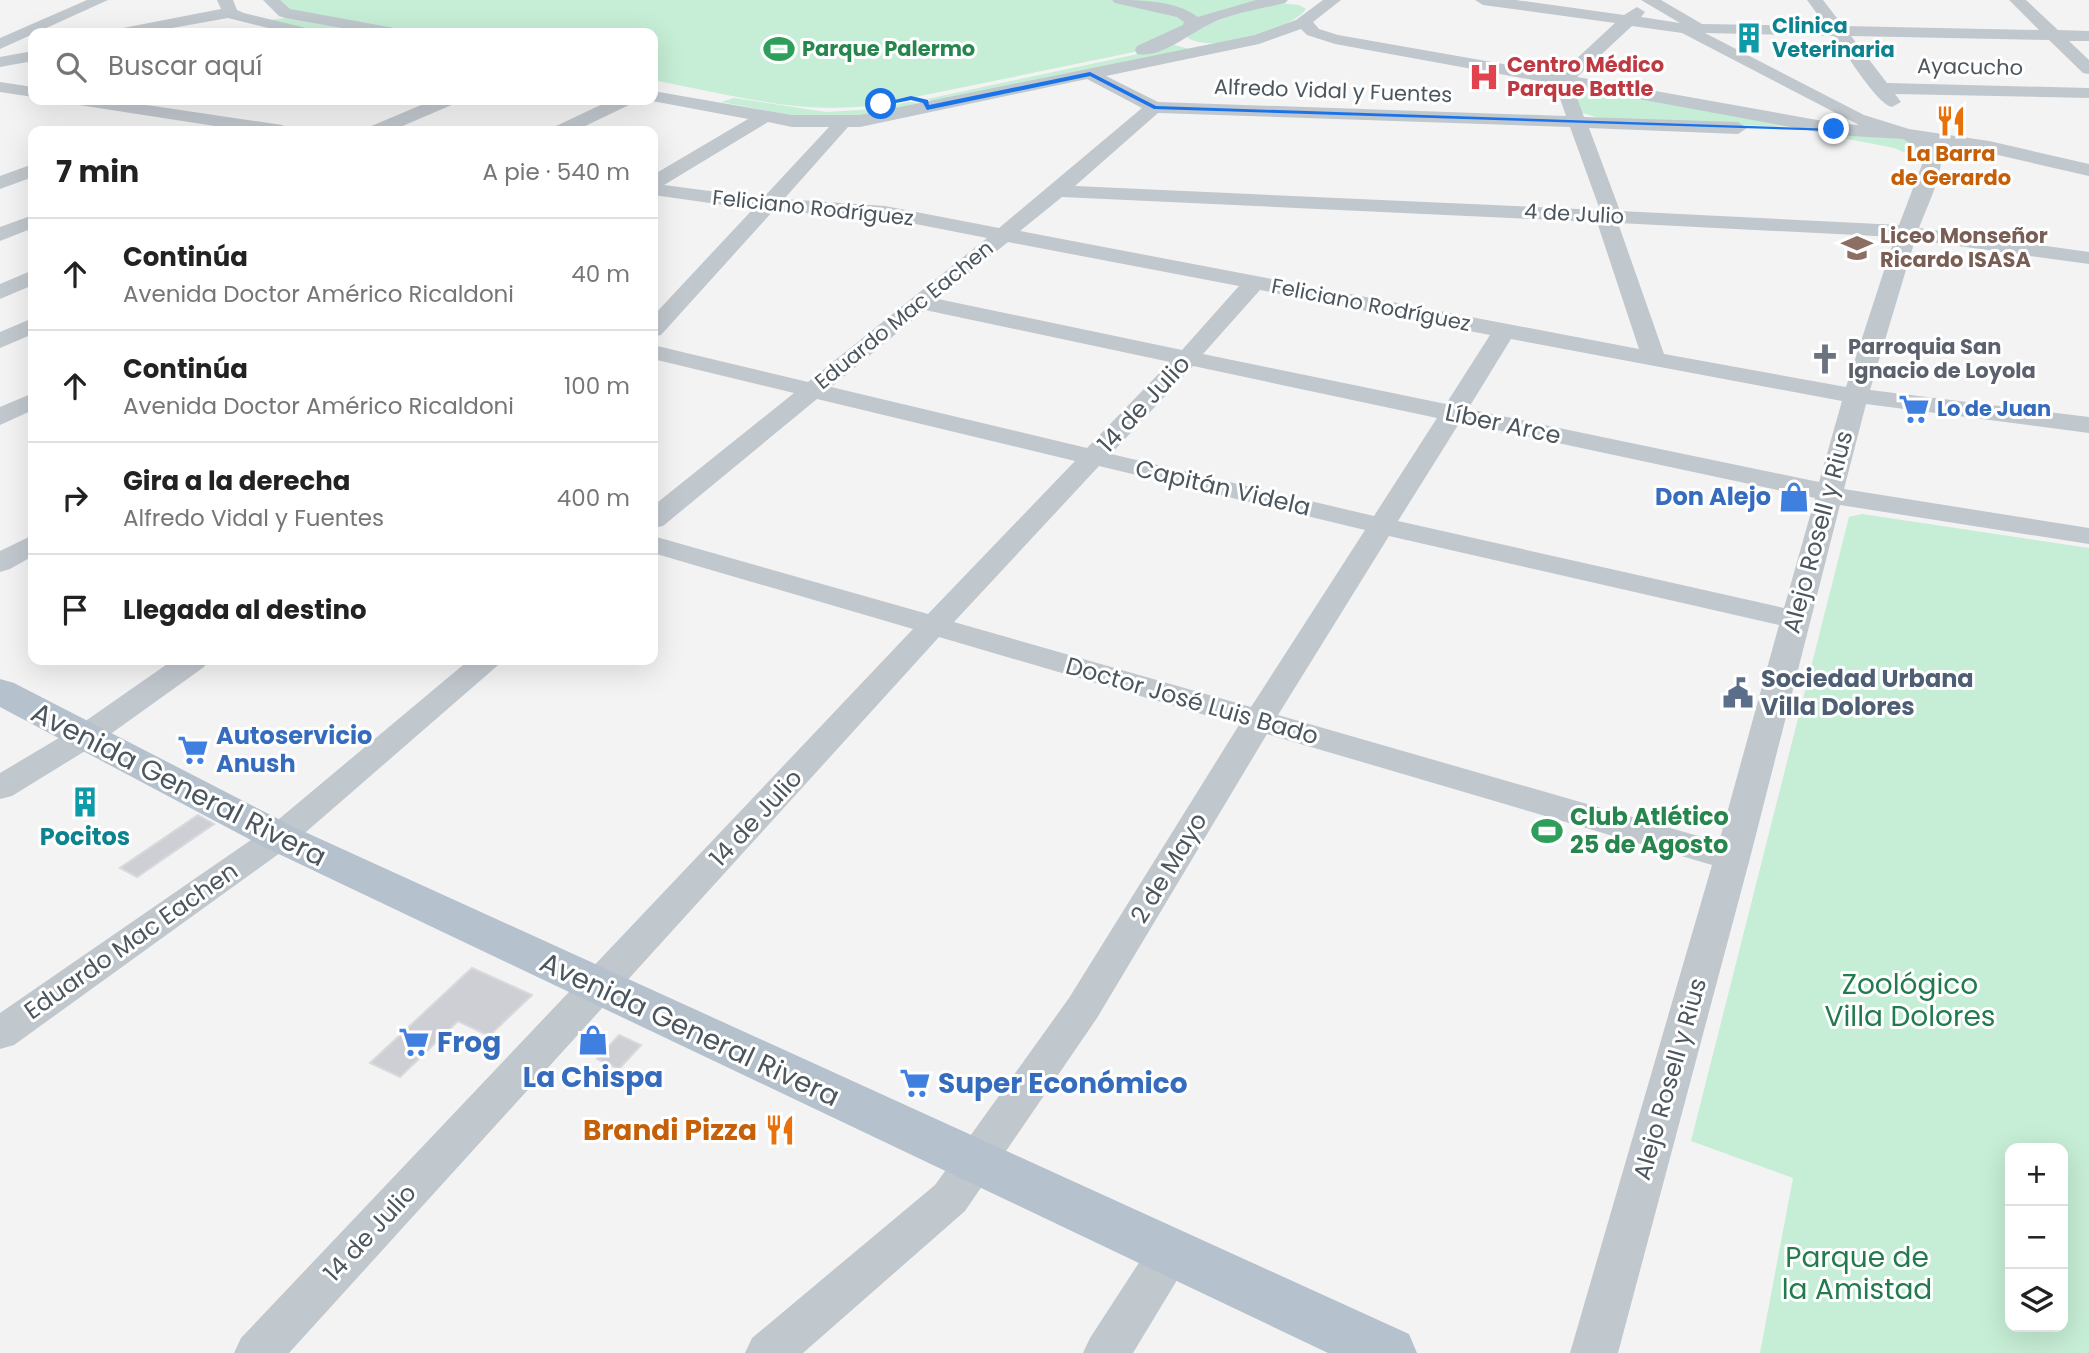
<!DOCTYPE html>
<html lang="es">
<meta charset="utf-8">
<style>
body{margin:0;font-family:Poppins,sans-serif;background:#f6f6f6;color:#222}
.controls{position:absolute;right:21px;bottom:21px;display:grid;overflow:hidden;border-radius:14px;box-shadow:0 7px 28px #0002}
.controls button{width:63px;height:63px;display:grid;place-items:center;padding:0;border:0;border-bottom:2px solid #e0e0e0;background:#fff;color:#222;font:35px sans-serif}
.stop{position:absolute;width:21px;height:21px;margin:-16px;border:5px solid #1a73e8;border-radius:50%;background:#fff}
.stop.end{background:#1a73e8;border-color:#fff;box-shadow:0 2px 7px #0008}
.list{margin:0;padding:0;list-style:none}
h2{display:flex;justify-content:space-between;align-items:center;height:91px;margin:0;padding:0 28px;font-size:30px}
h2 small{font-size:23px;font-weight:400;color:#767676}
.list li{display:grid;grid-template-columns:46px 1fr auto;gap:21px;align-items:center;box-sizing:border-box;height:112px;padding:0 28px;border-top:2px solid #e0e0e0}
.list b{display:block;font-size:26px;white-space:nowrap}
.list p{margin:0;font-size:23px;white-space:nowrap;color:#767676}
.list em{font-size:23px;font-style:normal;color:#767676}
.icon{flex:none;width:38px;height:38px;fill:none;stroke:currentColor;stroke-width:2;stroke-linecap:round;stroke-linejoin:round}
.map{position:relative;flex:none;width:2089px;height:1353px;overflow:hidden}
.search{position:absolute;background:#fff;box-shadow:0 7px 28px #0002;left:28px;top:28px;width:630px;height:77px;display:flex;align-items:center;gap:18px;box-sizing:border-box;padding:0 24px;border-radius:14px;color:#767676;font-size:26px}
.panel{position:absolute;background:#fff;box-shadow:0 7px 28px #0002;left:28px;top:126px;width:630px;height:539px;border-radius:14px}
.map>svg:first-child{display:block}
.green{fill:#c6edd5;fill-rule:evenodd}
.building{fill:#cdcfd4;stroke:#d7d9dd;stroke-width:2}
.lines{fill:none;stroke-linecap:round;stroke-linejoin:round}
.minor{fill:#c0c7cd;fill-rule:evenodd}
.major{fill:#b5c2ce;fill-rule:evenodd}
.route{fill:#1a73e8}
.labels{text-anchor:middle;stroke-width:6;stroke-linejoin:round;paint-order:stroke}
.far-culture-label{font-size:21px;font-weight:bold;fill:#0d838f;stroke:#fff;text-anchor:start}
.far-leisure-label{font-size:21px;font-weight:bold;fill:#27864d;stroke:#fff;text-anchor:start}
.far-health-label{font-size:21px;font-weight:bold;fill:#be3a42;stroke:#fff;text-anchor:start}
.far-street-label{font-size:21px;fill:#4c565e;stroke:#fff}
.far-food-label{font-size:21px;font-weight:bold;fill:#c56008;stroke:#fff}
.far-education-label{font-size:21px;font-weight:bold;fill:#785e54;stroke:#fff;text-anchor:start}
.far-worship-label{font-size:21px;font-weight:bold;fill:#5b616d;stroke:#fff;text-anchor:start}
.far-shop-label{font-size:21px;font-weight:bold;fill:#366cbe;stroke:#fff;text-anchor:start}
.street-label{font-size:24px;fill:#4c565e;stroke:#fff}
.shop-label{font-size:24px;font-weight:bold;fill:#366cbe;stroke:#fff;text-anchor:end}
.service-label{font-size:24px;font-weight:bold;fill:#4e5e75;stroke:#fff;text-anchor:start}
.leisure-label{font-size:24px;font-weight:bold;fill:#27864d;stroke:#fff;text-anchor:start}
.culture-label{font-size:24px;font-weight:bold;fill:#0d838f;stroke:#fff}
.near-street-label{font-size:28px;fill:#4c565e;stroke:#fff}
.near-park-label{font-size:28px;fill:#217b4d;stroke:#fff}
.near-shop-label{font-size:28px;font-weight:bold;fill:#366cbe;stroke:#fff;text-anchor:start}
.near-food-label{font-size:28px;font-weight:bold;fill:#c56008;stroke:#fff;text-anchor:end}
</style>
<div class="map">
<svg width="2089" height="1353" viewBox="0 0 2089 1353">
<rect width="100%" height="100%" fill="#f4f3f3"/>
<!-- green -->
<path class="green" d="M271,0H1280L1258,4L1149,49L881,104C806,117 727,94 653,80V33H394L304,18Z
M1278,3L1299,5L1306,9C1292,30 1207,55 1187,37L1190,33L1227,15Z
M286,18L296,20L370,33H330L269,23V20Z
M1171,44L1189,49L932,101L927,99L1152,51Z
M1590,90L1795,127L1605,120L1580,112L1574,96Z
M734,98L826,112L875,109L908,102L918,103L863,116H797L721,102Z
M1832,133L1906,139L1924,150L1923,160L1894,148L1833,136Z
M1862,514L2089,548V1353H1760L1793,1178L1691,1141L1849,517ZM2010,1148H2063V1327H2010Z"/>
<!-- building -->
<path class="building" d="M198,815L214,824L137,877L120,868Z
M472,968L532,995L489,1036L458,1021L400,1077L370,1063Z
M619,1035L641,1045L619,1069L597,1059Z"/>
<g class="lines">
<!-- minor -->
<path class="minor" d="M87,0H108L0,49V38Z
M217,0H233L237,10L244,13L310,29L312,32L288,33L228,18L144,33H115L123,28L221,9Z
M263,0H280L290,9L394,28L402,33H369L285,18L279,16Z
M1112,0C1140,0 1175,0 1198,17L1256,0H1288L1285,3C1261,9 1235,12 1212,23C1191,32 1161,59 1137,54L1135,50L1137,46L1183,25L1184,22L1177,17L1115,3Z
M1323,0H1341L1313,22L1319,29L1338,35L1560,74L1615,23L1483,5L1475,0H1516L1624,15L1637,7L1645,12L1641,17L1680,23L1641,0H1661L1702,24L1826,26L1807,0H1823L1843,26L2039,30L2009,0H2026L2058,30L2089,31V41H2069L2089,60V74L2083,73L2049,40L1851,36L1887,83L2089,88V98L1895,94L1901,102L1892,107C1877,104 1845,52 1834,36L1705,33L1864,115L1909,129L1989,141L2089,164V176L1989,153L1938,145C1950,161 1926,209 1919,228L2089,252V264L1915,240L1870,390L2089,417V433L1866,404L1844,489L2089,528V544L1840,505L1750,858L1618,1353H1570L1712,865L1267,734L1097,1018L965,1211L803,1353H745L752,1338L935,1185L1069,998L1239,725L939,637L289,1353H234L241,1338L913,629L653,553V536L928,614L1075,461L817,399L663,526L653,528V506L794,393L653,359V345L808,382L987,238L885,218L773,211L661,335L653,337V316L753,209L653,195V175L748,119L647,100H653V91L792,115H860L1255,35L1296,20ZM1632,26L1682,33L1859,125L1834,123L1577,77ZM1301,29L1307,35L1335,44L1555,84L1566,116L1158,102L1106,76L1259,44ZM1087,79L1142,108L999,228L885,206L784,199L848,127H860ZM1573,87L1834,135L1903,139L1923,151V162L1899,225L1620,211L1589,128L1738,134L1747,128L1738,122L1584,117ZM1158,113L1570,127L1600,210L1075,186ZM768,122L792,127H829L763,198L664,185ZM1062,197L1597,222L1639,349L1020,231ZM1618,223L1895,237L1846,387L1664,354ZM1008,242L1239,286L1182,350L938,299ZM1260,290L1490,335L1446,404L1203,354ZM925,310L1170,362L1087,448L831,387ZM1511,339L1842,401L1819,482L1468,409ZM1193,366L1437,418L1374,516L1111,454ZM1460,422L1815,498L1784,608L1398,521ZM1099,466L1365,530L1251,707L954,622ZM1389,536L1779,625L1719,842L1278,715Z
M33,51V61L0,67V57Z
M0,82L33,87V97L0,92Z
M70,100H113L282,125L291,131H247L79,105Z
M433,100H457L454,104L391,131H367L369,127Z
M611,100H634L631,104L575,131H552L554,127Z
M33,164V177L0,189V176Z
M33,215V228L0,241V227Z
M33,270V285L0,299V284Z
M33,318V334L0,348V332Z
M33,393V410L0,425V407Z
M33,535V556L10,569L0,572V551Z
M173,660H209L204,667L98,743L12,796L0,799V773L74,729Z
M469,660H504L291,845L14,1045L0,1049V1013L267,829Z
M1171,1233L1187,1238L1194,1252L1133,1353H1083L1090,1338L1155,1238Z"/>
<!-- major -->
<path class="major" d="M0,679L14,683L294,827L1409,1334L1417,1353H1328L264,847L0,707Z"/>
</g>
<!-- route -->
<path class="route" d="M1090,72L1156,106L1837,129L1834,131L1154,109L1090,76L927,110L923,103L911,100L881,106L878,104L911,96L928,100L929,105Z"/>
<!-- icons -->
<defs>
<g id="building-bare" transform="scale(2.415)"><path d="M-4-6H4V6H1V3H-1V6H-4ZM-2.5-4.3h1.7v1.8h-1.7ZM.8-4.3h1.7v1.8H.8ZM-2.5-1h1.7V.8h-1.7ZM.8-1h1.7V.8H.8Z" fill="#0f9aa8" stroke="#fff" stroke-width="2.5" paint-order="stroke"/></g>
<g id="stadium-bare" transform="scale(2.415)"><path d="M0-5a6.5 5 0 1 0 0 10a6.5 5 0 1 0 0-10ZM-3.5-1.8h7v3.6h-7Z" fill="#2e9e5b" stroke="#fff" stroke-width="2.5" paint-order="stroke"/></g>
<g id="hospital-bare" transform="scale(2.415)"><path d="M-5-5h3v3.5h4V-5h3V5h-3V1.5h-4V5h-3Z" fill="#e0444e" stroke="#fff" stroke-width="2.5" paint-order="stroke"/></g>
<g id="restaurant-bare" transform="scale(2.415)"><path d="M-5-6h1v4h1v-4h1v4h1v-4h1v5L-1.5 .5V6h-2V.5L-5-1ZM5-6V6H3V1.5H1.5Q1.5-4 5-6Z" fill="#e8710a" stroke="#fff" stroke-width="2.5" paint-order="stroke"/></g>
<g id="school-bare" transform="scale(2.415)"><path d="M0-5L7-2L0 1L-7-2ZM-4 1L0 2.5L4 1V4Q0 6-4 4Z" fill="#8d6e63" stroke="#fff" stroke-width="2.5" paint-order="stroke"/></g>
<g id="church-bare" transform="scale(2.415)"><path d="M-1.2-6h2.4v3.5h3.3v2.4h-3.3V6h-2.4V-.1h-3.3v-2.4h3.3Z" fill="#6b7280" stroke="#fff" stroke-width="2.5" paint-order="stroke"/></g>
<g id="supermarket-bare" transform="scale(2.415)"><path d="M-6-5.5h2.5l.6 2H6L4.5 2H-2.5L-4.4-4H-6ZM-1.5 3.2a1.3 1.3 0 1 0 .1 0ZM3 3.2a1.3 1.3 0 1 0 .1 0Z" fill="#3f7fe0" stroke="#fff" stroke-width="2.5" paint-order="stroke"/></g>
<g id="shop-bare" transform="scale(2.415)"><path d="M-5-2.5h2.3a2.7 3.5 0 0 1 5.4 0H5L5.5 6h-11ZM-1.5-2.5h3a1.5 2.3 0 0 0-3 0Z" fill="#3f7fe0" stroke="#fff" stroke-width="2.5" paint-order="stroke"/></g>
<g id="civic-bare" transform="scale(2.415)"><path d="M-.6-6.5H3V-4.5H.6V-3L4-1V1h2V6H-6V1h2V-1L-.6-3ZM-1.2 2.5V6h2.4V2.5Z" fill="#5c6f8a" stroke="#fff" stroke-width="2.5" paint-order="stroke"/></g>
</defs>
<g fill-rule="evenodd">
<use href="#building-bare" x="1749" y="38"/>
<use href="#stadium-bare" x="779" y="49"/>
<use href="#hospital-bare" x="1484" y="77"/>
<use href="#restaurant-bare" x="1951" y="121"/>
<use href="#school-bare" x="1857" y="248"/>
<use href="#church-bare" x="1825" y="359"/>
<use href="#supermarket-bare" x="1914" y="409"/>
<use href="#shop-bare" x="1794" y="497"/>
<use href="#civic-bare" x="1738" y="693"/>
<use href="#supermarket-bare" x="193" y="750"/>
<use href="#building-bare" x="85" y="802"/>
<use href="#stadium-bare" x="1547" y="831"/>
<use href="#shop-bare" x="593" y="1040"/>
<use href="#supermarket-bare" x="414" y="1042"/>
<use href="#supermarket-bare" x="915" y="1083"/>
<use href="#restaurant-bare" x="780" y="1130"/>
</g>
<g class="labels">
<!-- far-culture labels -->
<g class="far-culture-label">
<text x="1772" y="33">Clinica<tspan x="1772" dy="24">Veterinaria</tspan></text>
</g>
<!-- far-leisure labels -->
<g class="far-leisure-label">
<text x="802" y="56">Parque Palermo</text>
</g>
<!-- far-health labels -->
<g class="far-health-label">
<text x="1507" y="72">Centro Médico<tspan x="1507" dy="24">Parque Battle</tspan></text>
</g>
<!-- far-street labels -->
<g class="far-street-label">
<text transform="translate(1970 67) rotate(1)" y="7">Ayacucho</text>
<text transform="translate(1333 91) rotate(2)" y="7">Alfredo Vidal y Fuentes</text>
<text transform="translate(813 208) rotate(6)" y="7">Feliciano Rodríguez</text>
<text transform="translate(1574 214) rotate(3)" y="7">4 de Julio</text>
<text transform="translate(1371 305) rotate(11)" y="7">Feliciano Rodríguez</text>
<text transform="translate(904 315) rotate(-39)" y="7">Eduardo Mac Eachen</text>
</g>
<!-- far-food labels -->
<g class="far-food-label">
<text x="1951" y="161">La Barra<tspan x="1951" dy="24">de Gerardo</tspan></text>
</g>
<!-- far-education labels -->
<g class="far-education-label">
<text x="1880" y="243">Liceo Monseñor<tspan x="1880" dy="24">Ricardo ISASA</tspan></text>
</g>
<!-- far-worship labels -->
<g class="far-worship-label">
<text x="1848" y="354">Parroquia San<tspan x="1848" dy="24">Ignacio de Loyola</tspan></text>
</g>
<!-- far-shop labels -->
<g class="far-shop-label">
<text x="1937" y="416">Lo de Juan</text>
</g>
<!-- street labels -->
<g class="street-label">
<text transform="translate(1144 404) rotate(-47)" y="8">14 de Julio</text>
<text transform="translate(1503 424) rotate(12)" y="8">Líber Arce</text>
<text transform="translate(1223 488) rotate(13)" y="8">Capitán Videla</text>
<text transform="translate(1818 532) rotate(-75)" y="8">Alejo Rosell y Rius</text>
<text transform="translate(1192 701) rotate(16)" y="8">Doctor José Luis Bado</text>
<text transform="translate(756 818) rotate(-47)" y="8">14 de Julio</text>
<text transform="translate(1169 868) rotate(-59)" y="8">2 de Mayo</text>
<text transform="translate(131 941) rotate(-35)" y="8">Eduardo Mac Eachen</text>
<text transform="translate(1670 1079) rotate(-74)" y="8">Alejo Rosell y Rius</text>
<text transform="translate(370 1233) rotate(-47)" y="8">14 de Julio</text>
</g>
<!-- shop labels -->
<g class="shop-label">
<text x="1771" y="505">Don Alejo</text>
<text x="216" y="744" text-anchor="start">Autoservicio<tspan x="216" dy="28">Anush</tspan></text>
</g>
<!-- service labels -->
<g class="service-label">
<text x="1761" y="687">Sociedad Urbana<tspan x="1761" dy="28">Villa Dolores</tspan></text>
</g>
<!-- leisure labels -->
<g class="leisure-label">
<text x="1570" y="825">Club Atlético<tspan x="1570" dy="28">25 de Agosto</tspan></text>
</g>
<!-- culture labels -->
<g class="culture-label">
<text x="85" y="845">Pocitos</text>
</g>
<!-- near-street labels -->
<g class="near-street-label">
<text transform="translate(179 784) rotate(27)" y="10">Avenida General Rivera</text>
<text transform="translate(690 1029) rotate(25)" y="10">Avenida General Rivera</text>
</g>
<!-- near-park labels -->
<g class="near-park-label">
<text x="1910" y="994">Zoológico<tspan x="1910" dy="32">Villa Dolores</tspan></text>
<text x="1857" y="1267">Parque de<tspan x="1857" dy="32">la Amistad</tspan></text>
</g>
<!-- near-shop labels -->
<g class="near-shop-label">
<text x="437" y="1052">Frog</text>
<text x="593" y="1087" text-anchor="middle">La Chispa</text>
<text x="938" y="1093">Super Económico</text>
</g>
<!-- near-food labels -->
<g class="near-food-label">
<text x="757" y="1140">Brandi Pizza</text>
</g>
</g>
</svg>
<div class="controls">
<button>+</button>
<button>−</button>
<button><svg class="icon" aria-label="layers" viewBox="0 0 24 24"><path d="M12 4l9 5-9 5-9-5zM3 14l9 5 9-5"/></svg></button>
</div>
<div class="stop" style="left:881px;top:104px"></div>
<div class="stop end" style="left:1834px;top:129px"></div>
<div class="search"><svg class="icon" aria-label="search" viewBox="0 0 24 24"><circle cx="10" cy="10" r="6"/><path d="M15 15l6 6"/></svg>Buscar aquí</div>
<section class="panel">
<h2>7 min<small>A pie · 540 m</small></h2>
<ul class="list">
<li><svg class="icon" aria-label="ahead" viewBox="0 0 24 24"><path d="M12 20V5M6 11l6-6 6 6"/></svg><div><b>Continúa</b><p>Avenida Doctor Américo Ricaldoni</p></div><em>40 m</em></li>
<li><svg class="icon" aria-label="ahead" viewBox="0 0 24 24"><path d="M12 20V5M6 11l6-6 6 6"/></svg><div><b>Continúa</b><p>Avenida Doctor Américo Ricaldoni</p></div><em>100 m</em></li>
<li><svg class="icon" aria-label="right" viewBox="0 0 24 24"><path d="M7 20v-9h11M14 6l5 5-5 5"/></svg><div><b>Gira a la derecha</b><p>Alfredo Vidal y Fuentes</p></div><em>400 m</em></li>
<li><svg class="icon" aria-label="arrive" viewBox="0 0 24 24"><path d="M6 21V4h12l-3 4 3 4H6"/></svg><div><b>Llegada al destino</b></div></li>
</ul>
</section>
</div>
